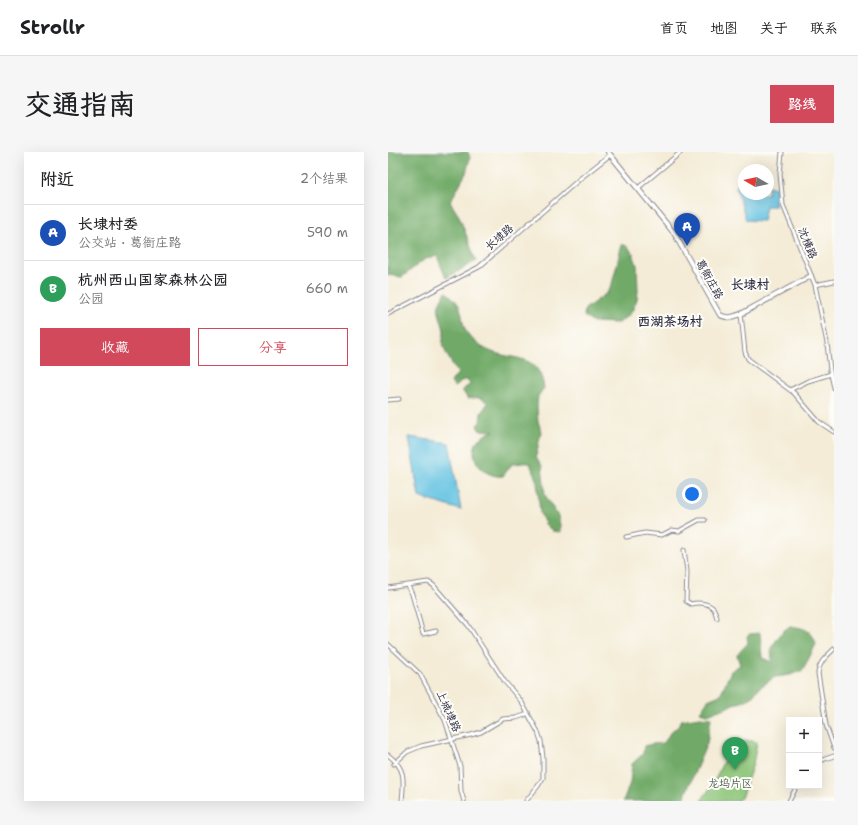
<!DOCTYPE html>
<html lang="zh">
<meta charset="utf-8">
<style>
body{margin:0;font-family:"Shantell Sans","LXGW WenKai TC",sans-serif;background:#f6f6f6;color:#202124}
.controls{position:absolute;right:12px;bottom:12px;display:grid;overflow:hidden;border-radius:0px;box-shadow:0 4px 16px #0002}
.controls button{width:36px;height:36px;display:grid;place-items:center;padding:0;border:0;border-bottom:1px solid #e0e0e0;background:#fff;color:#202124;font:20px sans-serif}
.compass{position:absolute;left:350px;top:12px;width:36px;height:36px;border-radius:50%;background:#fff;box-shadow:0 4px 16px #0002;rotate:279deg}
.you{position:absolute;left:304px;top:342px;width:14px;height:14px;margin:-10px;border:3px solid #fff;border-radius:50%;background:#1a73e8;box-shadow:0 0 0 6px #1a73e833}
.badge{display:grid;place-items:center;width:26px;height:26px;border-radius:50%;background:#d1495b;color:#fff;font-size:13px;font-weight:700}
.pin{position:absolute;translate:-50% -33px;filter:drop-shadow(0 1px 2px #0008)}
.pin::after{content:'';position:absolute;top:21px;width:14px;height:12px;background:inherit;clip-path:polygon(0 0,100% 0,50% 100%)}
.list{margin:0;padding:0;list-style:none}
h2{display:flex;justify-content:space-between;align-items:center;height:52px;margin:0;padding:0 16px;font-size:17px}
h2 small{font-size:13px;font-weight:400;color:#757577}
.list li{display:grid;grid-template-columns:26px 1fr auto;gap:12px;align-items:center;box-sizing:border-box;height:56px;padding:0 16px;border-top:1px solid #e0e0e0}
.list b{display:block;font-size:15px;white-space:nowrap}
.list p{margin:0;font-size:13px;white-space:nowrap;color:#757577}
.list em{font-size:13px;font-style:normal;color:#757577}
.actions{display:flex;gap:8px;padding:12px 16px}
.actions a{flex:1;padding:9px 0;border:1px solid #d1495b;border-radius:0px;text-align:center;font-size:14px;color:#d1495b}
.actions .main{background:#d1495b;color:#fff}
.map{position:relative;flex:none;width:446px;height:649px;overflow:hidden;border-radius:0px}
header{display:flex;align-items:center;gap:24px;box-sizing:border-box;height:56px;padding:0 20px;background:#fff;border-bottom:1px solid #e0e0e0}
header strong{font-size:19px}
nav{display:flex;gap:22px;margin-inline-start:auto;font-size:14px}
.intro{display:flex;align-items:center;justify-content:space-between;box-sizing:border-box;height:96px;padding:0 24px}
h1{margin:0;font-size:28px}
.button{padding:10px 18px;border-radius:0px;background:#d1495b;color:#fff;font-size:14px;font-weight:700}
main{display:flex;gap:24px;padding:0 24px}
aside{flex:1;background:#fff;border-radius:0px;box-shadow:0 4px 16px #0002}
.map>svg:first-child{display:block}
.green{fill:#8cc578;stroke:#57745a}
.forest{fill:#71aa68;stroke:#4a6652}
.water{fill:#64c2e2;stroke:#43728e}
.lines{fill:none;stroke-linecap:round;stroke-linejoin:round}
.minor-casing{stroke:#8b8789;stroke-width:5}
.tertiary-casing{stroke:#8b8789;stroke-width:6}
.minor{stroke:#fff;stroke-width:3}
.tertiary{stroke:#fff;stroke-width:4}
.labels{text-anchor:middle;stroke-width:4;stroke-linejoin:round;paint-order:stroke}
.street-label{font-size:11px;fill:#22223b;stroke:#fdfcf7}
.park-label{font-size:11px;fill:#475b50;stroke:#fdfcf7}
.quarter-label{font-size:13px;font-weight:bold;fill:#22223b;stroke:#fdfcf7}
</style>
<header>
<strong>Strollr</strong>
<nav><a>首页</a><a>地图</a><a>关于</a><a>联系</a></nav>
</header>
<div class="intro"><h1>交通指南</h1><a class="button">路线</a></div>
<main>
<aside>
<h2>附近<small>2个结果</small></h2>
<ul class="list">
<li><span class="badge" style="background:#1a4fb4">A</span><div><b>长埭村委</b><p>公交站 · 葛衙庄路</p></div><em>590 m</em></li>
<li><span class="badge" style="background:#2e9e5b">B</span><div><b>杭州西山国家森林公园</b><p>公园</p></div><em>660 m</em></li>
</ul>
<div class="actions"><a class="main">收藏</a><a>分享</a></div>
</aside>
<div class="map">
<svg width="446" height="649" viewBox="0 0 446 649">
<rect width="100%" height="100%" fill="#fdfcf7"/>
<filter id="ink" filterUnits="userSpaceOnUse"><feTurbulence type="fractalNoise" baseFrequency=".025" numOctaves="2"/><feDisplacementMap in="SourceGraphic" scale="8" xChannelSelector="R" yChannelSelector="G"/><feConvolveMatrix kernelMatrix="1 2 1 2 8 2 1 2 1" color-interpolation-filters="sRGB"/></filter>
<filter id="wash" filterUnits="userSpaceOnUse"><feTurbulence type="fractalNoise" baseFrequency=".012" numOctaves="4" result="noise"/><feDisplacementMap in="SourceGraphic" scale="16" xChannelSelector="R" yChannelSelector="G"/><feGaussianBlur stdDeviation="0.9" result="paint"/><feColorMatrix in="noise" values="0 0 0 0 0 0 0 0 0 0 0 0 0 0 0 0 0 1.4 0 .05"/><feComposite in="paint" operator="in"/></filter>
<g filter="url(#wash)">
<rect width="100%" height="100%" fill="#f4ecd7"/>
<!-- green -->
<path class="green" d="M358,588L369,590L365,612L353,646L348,649H313L325,632L336,608Z"/>
<!-- forest -->
<path class="forest" d="M0,0H80L82,6L78,21L62,50L71,64L88,109L58,126L49,104L37,107L14,125L0,123Z
M234,92L240,95L245,102L249,113L250,139L249,147L246,155L242,162L230,171L204,170L196,164L197,157L219,141L224,132Z
M58,140C63,144 70,150 72,156C75,163 74,171 77,177C80,184 88,191 94,195C121,212 150,196 156,236L150,244L149,254L150,269L153,279L148,305L154,314L157,343L170,364L172,373V380L164,379L157,372L152,361L149,330L142,311C135,310 131,312 124,312L115,324C99,326 82,311 87,294C89,287 99,281 106,279L91,278L89,273L92,270L93,261L100,251C93,245 89,245 80,247L74,238L83,232L77,227L66,235L63,230L70,221C65,213 55,199 55,190C54,186 57,182 56,178C52,160 45,157 58,140Z
M402,474C415,476 424,477 428,492L415,518L402,523L387,525L371,536L362,546L354,550L345,552L338,556L319,562L312,560L320,548L332,543L343,519L352,513L349,503L360,491L359,484L362,482L372,481L374,506L384,510L383,496L394,480Z
M312,565L323,566L319,591L298,641L296,649H235L242,631L244,612L255,602L256,594L264,592L276,591L283,579L290,575L293,568Z"/>
<!-- water -->
<path class="water" d="M355,26L356,42H380V34L388,36L387,54H378L375,69L358,68L348,35Z
M21,285L61,291L73,358L31,345Z"/>
</g>
<g filter="url(#ink)">
<g class="lines">
<!-- minor casing -->
<g class="minor-casing">
<path id="minor" d="M394,0L392,22L395,53L427,133L439,191L442,218L446,236
M250,36L293,0
M427,133L446,129
M0,162L91,115L194,25L222,3
M353,162L357,200L360,207L406,241L431,270L446,280
M402,238L420,229L443,222
M0,248L11,247
M238,385L257,381L274,383L284,378L291,379L311,368H317
M296,398L299,419L298,449L303,452C310,450 320,451 325,456C327,458 328,463 329,466
M20,434L24,442L35,482L48,479
M0,436L40,430L45,433L80,473L117,530L133,549L150,580L153,589L155,606V626L150,634L138,649
M0,492L32,522L57,568L72,614L73,639L76,649
M446,497C439,504 431,510 430,521L438,573L446,596
M0,603C18,616 16,628 14,649
M431,610L437,607L446,604
M6,612L19,600L33,594L83,583L93,580L115,567L128,566L137,563L140,560
M401,649L409,634"/>
</g>
<!-- tertiary casing -->
<g class="tertiary-casing">
<path id="tertiary" d="M220,0L286,81L332,163C340,167 345,165 353,162L423,124"/>
</g>
<!-- minor -->
<use href="#minor" class="minor"/>
<!-- tertiary -->
<use href="#tertiary" class="tertiary"/>
</g>
</g>
<g class="labels">
<!-- street labels -->
<g class="street-label">
<text transform="translate(111 85) rotate(-41)" y="4">长埭路</text>
<text transform="translate(420 91) rotate(68)" y="4">沈横路</text>
<text transform="translate(322 127) rotate(61)" y="4">葛衙庄路</text>
<text transform="translate(61 559) rotate(66)" y="4">上城埭路</text>
</g>
<!-- park labels -->
<g class="park-label">
<text x="342" y="635">龙坞片区</text>
</g>
<!-- quarter labels -->
<g class="quarter-label">
<text x="362" y="137">长埭村</text>
<text x="282" y="174">西湖茶场村</text>
</g>
</g>
</svg>
<div class="controls">
<button>+</button>
<button>−</button>
</div>
<svg class="compass" viewBox="-18 -18 36 36"><path d="M0-13l5 13h-10z" fill="#e53935"/><path d="M0 13l5-13h-10z" fill="#757577"/></svg>
<div class="you"></div>
<div class="pin badge" style="left:299px;top:94px;background:#1a4fb4">A</div>
<div class="pin badge" style="left:347px;top:618px;background:#2e9e5b">B</div>
</div>
</main>
